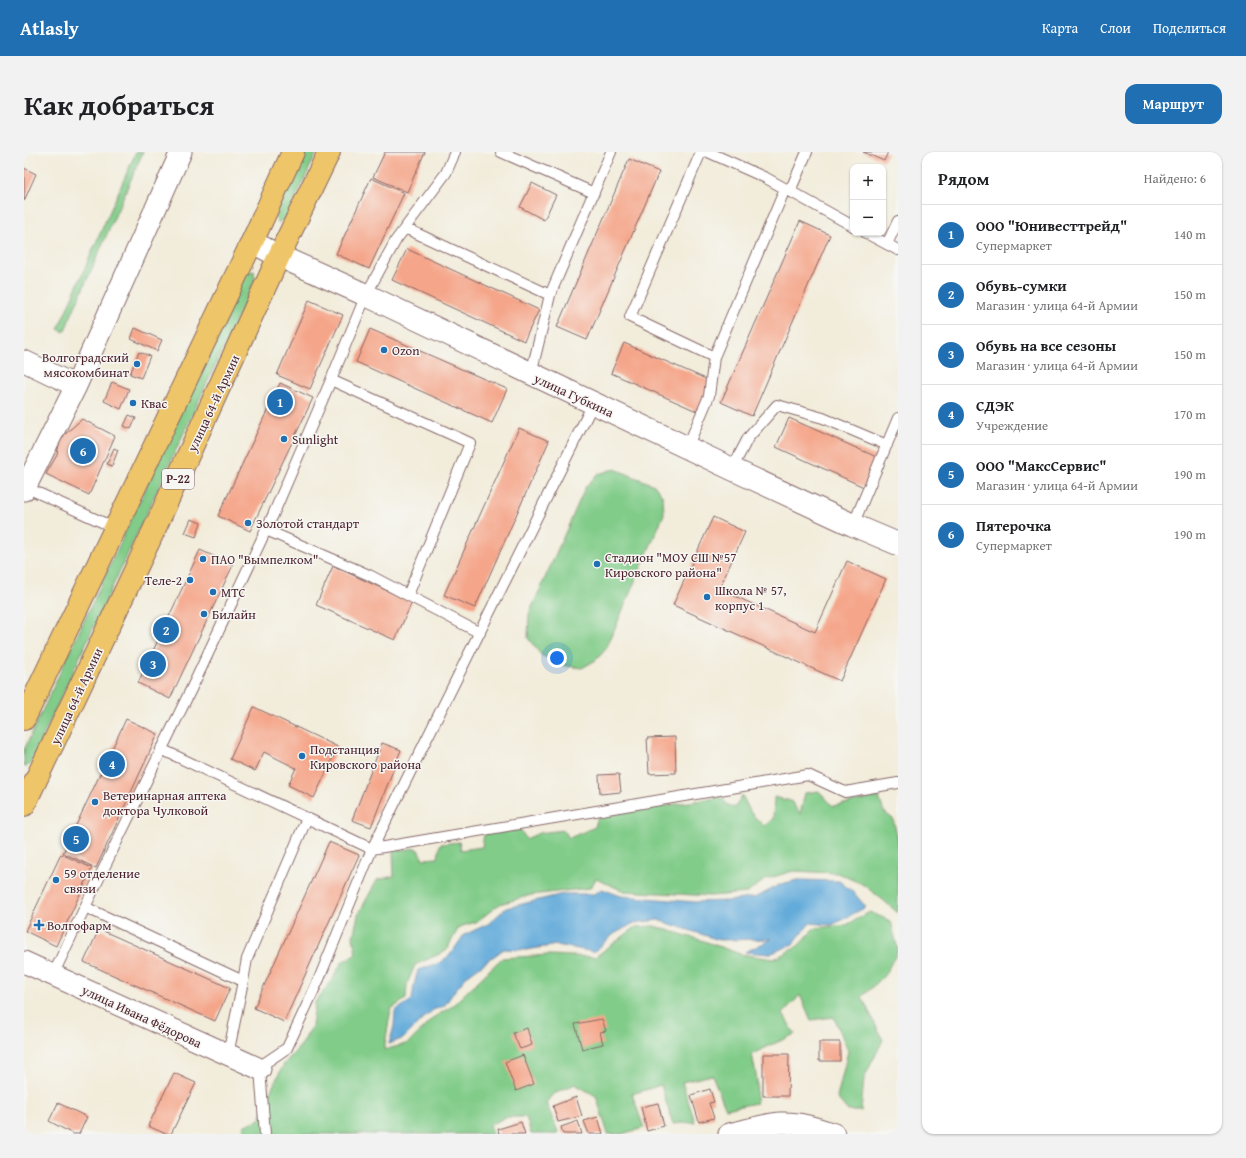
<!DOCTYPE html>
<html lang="ru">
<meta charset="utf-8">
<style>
body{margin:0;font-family:"Gentium Book Plus",serif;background:#f2f2f2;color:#202124}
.controls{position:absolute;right:12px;top:12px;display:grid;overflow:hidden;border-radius:8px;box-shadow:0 1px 3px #0004}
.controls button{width:36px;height:36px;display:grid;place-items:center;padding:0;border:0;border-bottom:1px solid #e0e0e0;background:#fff;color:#202124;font:20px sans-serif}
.you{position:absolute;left:533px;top:506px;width:14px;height:14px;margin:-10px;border:3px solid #fff;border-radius:50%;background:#1a73e8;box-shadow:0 0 0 6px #1a73e833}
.badge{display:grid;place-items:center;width:26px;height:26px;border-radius:50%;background:#1f6fb2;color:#fff;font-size:13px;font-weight:700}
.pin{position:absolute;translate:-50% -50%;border:2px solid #fff;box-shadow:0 1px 4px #0006}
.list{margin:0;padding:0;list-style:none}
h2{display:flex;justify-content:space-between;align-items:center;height:52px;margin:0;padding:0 16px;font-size:17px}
h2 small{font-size:13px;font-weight:400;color:#757577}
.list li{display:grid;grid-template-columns:26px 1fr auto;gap:12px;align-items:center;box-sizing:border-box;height:60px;padding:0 16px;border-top:1px solid #e0e0e0}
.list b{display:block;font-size:15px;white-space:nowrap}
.list p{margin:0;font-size:13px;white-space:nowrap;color:#757577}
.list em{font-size:13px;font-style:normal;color:#757577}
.map{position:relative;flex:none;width:874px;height:982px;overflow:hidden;border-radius:12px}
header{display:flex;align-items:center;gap:24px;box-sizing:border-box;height:56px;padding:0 20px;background:#1f6fb2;color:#fff}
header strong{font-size:19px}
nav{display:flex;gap:22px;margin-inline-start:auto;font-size:14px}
.intro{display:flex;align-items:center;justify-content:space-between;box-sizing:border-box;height:96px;padding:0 24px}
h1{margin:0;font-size:28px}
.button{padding:10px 18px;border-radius:12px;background:#1f6fb2;color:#fff;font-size:14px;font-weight:700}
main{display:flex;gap:24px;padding:0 24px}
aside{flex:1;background:#fff;border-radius:12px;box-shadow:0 1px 3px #0004}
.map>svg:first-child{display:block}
.green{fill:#81cc89;stroke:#66765a}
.water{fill:#63abda;stroke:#566582}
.building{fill:#f5a68a}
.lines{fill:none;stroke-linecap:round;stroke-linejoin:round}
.service-casing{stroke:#856768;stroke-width:12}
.minor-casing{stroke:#856768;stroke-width:23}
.tertiary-casing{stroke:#856768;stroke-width:24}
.trunk-casing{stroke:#856768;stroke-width:24}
.service{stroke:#fff;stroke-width:10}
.minor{stroke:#fff;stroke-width:21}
.tertiary{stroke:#fff;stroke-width:22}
.trunk{stroke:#eec569;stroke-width:22}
.poi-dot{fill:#1f6fb2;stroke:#f6f6f2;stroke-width:1.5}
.labels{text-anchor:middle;stroke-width:3;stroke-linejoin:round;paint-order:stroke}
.shield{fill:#f6f6f2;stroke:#7e6067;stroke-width:1}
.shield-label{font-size:12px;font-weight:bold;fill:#4a1f2b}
.poi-label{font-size:13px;fill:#4a1f2b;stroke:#f6f6f2;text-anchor:start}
.street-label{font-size:13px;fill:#4a1f2b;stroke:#f6f6f2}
</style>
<header>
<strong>Atlasly</strong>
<nav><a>Карта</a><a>Слои</a><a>Поделиться</a></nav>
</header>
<div class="intro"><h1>Как добраться</h1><a class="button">Маршрут</a></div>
<main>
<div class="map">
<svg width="874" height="982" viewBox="0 0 874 982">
<rect width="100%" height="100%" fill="#f6f6f2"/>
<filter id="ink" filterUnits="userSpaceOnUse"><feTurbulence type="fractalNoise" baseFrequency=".025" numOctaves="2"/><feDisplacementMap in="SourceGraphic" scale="8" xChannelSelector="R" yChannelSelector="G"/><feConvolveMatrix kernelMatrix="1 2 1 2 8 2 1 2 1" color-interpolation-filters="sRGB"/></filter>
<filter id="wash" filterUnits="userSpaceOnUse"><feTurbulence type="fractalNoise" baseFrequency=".012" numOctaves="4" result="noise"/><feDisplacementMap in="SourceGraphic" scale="16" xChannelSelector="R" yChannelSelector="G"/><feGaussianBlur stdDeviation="0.9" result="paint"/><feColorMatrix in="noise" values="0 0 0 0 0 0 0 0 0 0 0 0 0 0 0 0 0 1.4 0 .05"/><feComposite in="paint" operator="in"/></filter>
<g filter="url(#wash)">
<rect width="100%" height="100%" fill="#f2ecda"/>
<!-- green -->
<path class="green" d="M112,0H119L40,180L34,177Z
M279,0H293L263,65L254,71L251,65Z
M230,119L231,128L6,612L2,615L0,613V598L219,127L223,120Z
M591,317L630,333L639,345L640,362L582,497L572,508L558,516L537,513L517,503L504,486L505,462L562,334L574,322Z
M795,639L809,654L855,645L860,660L869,667L874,688V761L859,748L838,732L813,721L769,719L742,727L723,741L687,744L600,739L572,727L566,736L507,743L476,752L452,770L435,775L422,799L391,813L383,832L382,847L367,857L360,898L385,891L410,865L427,855L478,806L525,803L571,805L612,775L630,774L680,789L716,802L750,807L774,794L791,776L822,773L846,760L867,769L874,799L860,824L838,845L859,888L840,926L837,959H824L813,946L824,899L810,865L787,868L776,843L759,862L771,882L728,902L733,928L732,951L702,957L688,923L658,930L671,970L649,972L637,933L608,942L620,976L597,982H584L572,944L551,932L528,943L522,951L535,982H507L502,965H482L466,973L469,982H224L219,974L236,967L245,942L260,912L278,892L288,874L291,850L307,830L318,810L332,802L329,785L334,763L353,728L370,724L369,699L393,696L399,707L414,706L416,692L435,690L437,698L458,695L460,682L497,678L502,687L515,681L540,678L545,686L571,675L574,664L698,645L702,652L711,656L718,643L727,661L740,674L749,667L750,645L767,649L776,662L781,641Z"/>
<!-- water -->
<path class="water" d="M774,728L815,729L830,741L842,755L808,773L786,771L769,792L746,802L721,800L748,787L695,788L634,768L610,771L590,782L570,800L533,793L502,798L480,797L444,823L432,837L420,854L409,858L397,869L380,886L365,892L370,874L371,859L388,848L390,833L394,818L415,811L426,803L440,783L464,772L482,756L539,742H570L578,737L597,744L671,750L704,749L733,745L757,732Z"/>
<g id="blocks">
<!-- building -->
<path class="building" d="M361,0H401L383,40L349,25Z
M839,0H864L860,9Z
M605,7L635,20L563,188L533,175Z
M0,16L12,22L0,49Z
M347,26L380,41L345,117L312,102Z
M508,31L532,43L520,68L496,55Z
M776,69L806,83L728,264L697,250Z
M383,97L515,158L500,189L368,128Z
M285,148L319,163L286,237L253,223Z
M111,176L138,188L133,199L107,187Z
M346,177L483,237L468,271L332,210Z
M600,191L691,231L677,261L587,221Z
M115,200L126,204L117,226L106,222Z
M88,230L105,237L97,257L80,249Z
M256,231L289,246L226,379L194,364Z
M105,263L112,266L107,277L100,274Z
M765,266L855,306L842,336L752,295Z
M58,267L91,284L65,343L22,322L33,303L35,292L40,283Z
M495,276L525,289L451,456L420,443Z
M90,296L94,298L88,314L83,312Z
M689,365L721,380L695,437L791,480L823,409L862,427L816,529L649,453Z
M167,367L177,371L172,385L161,381Z
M176,398L209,413L146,547L114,531Z
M309,414L388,450L371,488L292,453Z
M230,555L314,595L290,646L264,633L272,616L240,600L231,619L206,607Z
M102,567L134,582L72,716L39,701Z
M651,585L652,621L625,622L623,586Z
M358,591L377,598L347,675L328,668Z
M595,622L597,640L576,642L575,623Z
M305,690L335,703L260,870L230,856Z
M37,702L68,716L32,794L1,779Z
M75,777L206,836L191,869L60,810Z
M578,867L582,879L576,880L579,892L558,897L551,872Z
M503,876L508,893L496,897L489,881Z
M795,890H816V909H795Z
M739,902H765L764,944H739Z
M499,903L510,932L492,939L481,910Z
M150,921L172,931L147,982H142L124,974Z
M686,937L690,950L685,951L690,966L675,970L667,943Z
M552,945L558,964L534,970L529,954Z
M34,951L63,965L55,982H49L25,969Z
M634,951L640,974L623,979L617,955Z
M574,965L579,982H565L560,969Z
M554,969L558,982H539L537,975Z
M497,970L501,982H475L474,977Z"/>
</g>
</g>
<g filter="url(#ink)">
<use href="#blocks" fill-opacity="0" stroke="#856768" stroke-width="1"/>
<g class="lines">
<!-- service casing -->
<g class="service-casing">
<path id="service" d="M477,0L570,41
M684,0L742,26L829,74
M766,39L783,0
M381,76L526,143
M842,81L874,98
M863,92L874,69
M690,205L761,37
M507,222L526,143L587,0
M307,228L446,291L384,443
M663,296L685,244L690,205L606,165L677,0
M708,317L724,286L753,253L799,266L863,293
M1,335L91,376
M829,373L874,266
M242,378L345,423L456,481
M137,597L348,697L784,623L821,640L874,631
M61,755L219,829L204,903
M29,823L61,755L173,525L249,363L307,228L342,143L372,88L422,21L431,0
M219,829L223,807L283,666
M241,982L236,917L241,911L263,896L295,827L348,697L569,252"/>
</g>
<!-- minor casing -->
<g class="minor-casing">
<path id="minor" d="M0,209L52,234
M0,338L52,234L157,0
M0,810L236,917
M705,982C720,979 741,972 756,971C775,970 793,976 810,982"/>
</g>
<!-- tertiary casing -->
<g class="tertiary-casing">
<path id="tertiary" d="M228,90L255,104L342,143L708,317L829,373L874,392"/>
</g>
<!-- trunk casing -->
<g class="trunk-casing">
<path id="trunk" d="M0,567L228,90L269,0
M0,653L125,389L255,104L305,0"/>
</g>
<!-- service -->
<use href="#service" class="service"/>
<!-- minor -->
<use href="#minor" class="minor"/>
<!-- tertiary -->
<use href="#tertiary" class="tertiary"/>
<!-- trunk -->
<use href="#trunk" class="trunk"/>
</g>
</g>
<!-- markers -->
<g class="poi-dot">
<circle cx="360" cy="198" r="4"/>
<circle cx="113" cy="212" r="4"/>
<circle cx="109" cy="251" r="4"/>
<circle cx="260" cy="287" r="4"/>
<circle cx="224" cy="371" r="4"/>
<circle cx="179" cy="407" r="4"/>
<circle cx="573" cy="412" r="4"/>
<circle cx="166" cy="428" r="4"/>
<circle cx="189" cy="440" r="4"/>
<circle cx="683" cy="445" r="4"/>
<circle cx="180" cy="462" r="4"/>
<circle cx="278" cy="604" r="4"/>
<circle cx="71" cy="650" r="4"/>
<circle cx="32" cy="728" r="4"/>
<path d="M13 767h4v4h4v4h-4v4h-4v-4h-4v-4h4z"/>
</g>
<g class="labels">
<!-- shield labels -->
<rect class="shield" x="138" y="317" width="32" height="20" rx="3"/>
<g class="shield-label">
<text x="154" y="331">Р-22</text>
</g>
<!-- poi labels -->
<g class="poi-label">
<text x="368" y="203">Ozon</text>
<text x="105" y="210" text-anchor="end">Волгоградский<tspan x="105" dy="15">мясокомбинат</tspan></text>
<text x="117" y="256">Квас</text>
<text x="268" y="292">Sunlight</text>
<text x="232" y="376">Золотой стандарт</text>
<text x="581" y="410">Стадион "МОУ СШ №57<tspan x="581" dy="15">Кировского района"</tspan></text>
<text x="187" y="412">ПАО "Вымпелком"</text>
<text x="158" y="433" text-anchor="end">Теле-2</text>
<text x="691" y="443">Школа № 57,<tspan x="691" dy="15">корпус 1</tspan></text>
<text x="197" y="445">МТС</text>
<text x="188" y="467">Билайн</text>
<text x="286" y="602">Подстанция<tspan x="286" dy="15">Кировского района</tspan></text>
<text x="79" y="648">Ветеринарная аптека<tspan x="79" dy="15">доктора Чулковой</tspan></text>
<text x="40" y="726">59 отделение<tspan x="40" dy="15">связи</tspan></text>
<text x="23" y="778">Волгофарм</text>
</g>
<!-- street labels -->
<g class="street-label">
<text transform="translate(550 243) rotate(25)" y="5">улица Губкина</text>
<text transform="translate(189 251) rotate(-65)" y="5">улица 64-й Армии</text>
<text transform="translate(52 544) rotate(-65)" y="5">улица 64-й Армии</text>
<text transform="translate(118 864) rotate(25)" y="5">улица Ивана Фёдорова</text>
</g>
</g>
</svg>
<div class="controls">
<button>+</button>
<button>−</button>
</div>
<div class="you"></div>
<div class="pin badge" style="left:256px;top:250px">1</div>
<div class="pin badge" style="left:142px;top:478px">2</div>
<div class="pin badge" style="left:129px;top:512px">3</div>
<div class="pin badge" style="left:88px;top:612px">4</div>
<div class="pin badge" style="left:52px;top:687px">5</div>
<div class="pin badge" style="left:59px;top:299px">6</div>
</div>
<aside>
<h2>Рядом<small>Найдено: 6</small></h2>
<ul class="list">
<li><span class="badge">1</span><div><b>ООО &quot;Юнивесттрейд&quot;</b><p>Супермаркет</p></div><em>140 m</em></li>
<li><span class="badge">2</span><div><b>Обувь-сумки</b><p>Магазин · улица 64-й Армии</p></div><em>150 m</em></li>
<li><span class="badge">3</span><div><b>Обувь на все сезоны</b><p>Магазин · улица 64-й Армии</p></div><em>150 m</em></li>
<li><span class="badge">4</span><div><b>СДЭК</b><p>Учреждение</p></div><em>170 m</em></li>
<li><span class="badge">5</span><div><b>ООО &quot;МаксСервис&quot;</b><p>Магазин · улица 64-й Армии</p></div><em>190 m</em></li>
<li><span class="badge">6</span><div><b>Пятерочка</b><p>Супермаркет</p></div><em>190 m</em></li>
</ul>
</aside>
</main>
